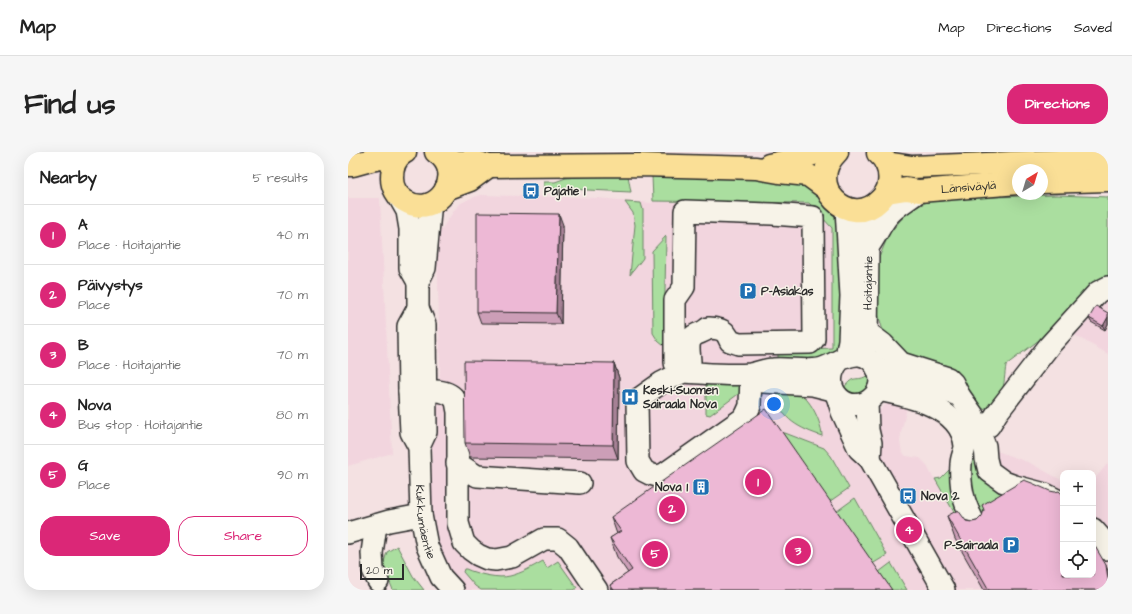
<!DOCTYPE html>
<meta charset="utf-8">
<style>
body{margin:0;font-family:"Architects Daughter",sans-serif;background:#f6f6f6;color:#222}
.controls{position:absolute;right:12px;bottom:12px;display:grid;overflow:hidden;border-radius:8px;box-shadow:0 4px 16px #0002}
.controls button{width:36px;height:36px;display:grid;place-items:center;padding:0;border:0;border-bottom:1px solid #e0e0e0;background:#fff;color:#222;font:20px sans-serif}
.compass{position:absolute;left:664px;top:12px;width:36px;height:36px;border-radius:50%;background:#fff;box-shadow:0 4px 16px #0002;rotate:38deg}
.scale{position:absolute;left:12px;bottom:10px;width:44px;box-sizing:border-box;padding-left:4px;border:2px solid #2b2b2b;border-top:0;font-size:11px;line-height:14px;white-space:nowrap;color:#2b2b2b;-webkit-text-stroke:3px #f7f3e8;paint-order:stroke}
.you{position:absolute;left:426px;top:252px;width:14px;height:14px;margin:-10px;border:3px solid #fff;border-radius:50%;background:#1a73e8;box-shadow:0 0 0 6px #1a73e833}
.badge{display:grid;place-items:center;width:26px;height:26px;border-radius:50%;background:#db2777;color:#fff;font-size:13px;font-weight:700}
.pin{position:absolute;translate:-50% -50%;border:2px solid #fff;box-shadow:0 1px 4px #0006}
.list{margin:0;padding:0;list-style:none}
h2{display:flex;justify-content:space-between;align-items:center;height:52px;margin:0;padding:0 16px;font-size:17px}
h2 small{font-size:13px;font-weight:400;color:#767676}
.list li{display:grid;grid-template-columns:26px 1fr auto;gap:12px;align-items:center;box-sizing:border-box;height:60px;padding:0 16px;border-top:1px solid #e0e0e0}
.list b{display:block;font-size:15px;white-space:nowrap}
.list p{margin:0;font-size:13px;white-space:nowrap;color:#767676}
.list em{font-size:13px;font-style:normal;color:#767676}
.actions{display:flex;gap:8px;padding:12px 16px}
.actions a{flex:1;padding:9px 0;border:1px solid #db2777;border-radius:16px;text-align:center;font-size:14px;color:#db2777}
.actions .main{background:#db2777;color:#fff}
.icon{flex:none;width:22px;height:22px;fill:none;stroke:currentColor;stroke-width:2;stroke-linecap:round;stroke-linejoin:round}
.map{position:relative;flex:none;width:760px;height:438px;overflow:hidden;border-radius:16px}
header{display:flex;align-items:center;gap:24px;box-sizing:border-box;height:56px;padding:0 20px;background:#fff;border-bottom:1px solid #e0e0e0}
header strong{font-size:19px}
nav{display:flex;gap:22px;margin-inline-start:auto;font-size:14px}
.intro{display:flex;align-items:center;justify-content:space-between;box-sizing:border-box;height:96px;padding:0 24px}
h1{margin:0;font-size:28px}
.button{padding:10px 18px;border-radius:16px;background:#db2777;color:#fff;font-size:14px;font-weight:700}
main{display:flex;gap:24px;padding:0 24px}
aside{flex:1;background:#fff;border-radius:16px;box-shadow:0 4px 16px #0002}
.map>svg:first-child{display:block}
.built{fill:#f2d5de}
.green{fill:#aade9f;stroke:#6a8465}
.lines{fill:none;stroke-linecap:round;stroke-linejoin:round}
.minor-casing{stroke:#2b2b2b;stroke-width:24}
.major-casing{stroke:#2b2b2b;stroke-width:25}
.minor{stroke:#f7f3e8;stroke-width:21}
.major{stroke:#fadf96;stroke-width:22}
.wall{fill:#cc9eb7;stroke:#2b2b2b}
.shaded-wall{fill:#a68195;stroke:#2b2b2b}
.building{fill:#edb8d5;stroke:#2b2b2b}
.labels{text-anchor:middle;stroke-width:3;stroke-linejoin:round;paint-order:stroke}
.street-label{font-size:12px;fill:#2b2b2b;stroke:#f7f3e8}
.poi-label{font-size:12px;font-weight:bold;fill:#2b2b2b;stroke:#f7f3e8;text-anchor:start}
</style>
<header>
<strong>Map</strong>
<nav><a>Map</a><a>Directions</a><a>Saved</a></nav>
</header>
<div class="intro"><h1>Find us</h1><a class="button">Directions</a></div>
<main>
<aside>
<h2>Nearby<small>5 results</small></h2>
<ul class="list">
<li><span class="badge">1</span><div><b>A</b><p>Place · Hoitajantie</p></div><em>40 m</em></li>
<li><span class="badge">2</span><div><b>Päivystys</b><p>Place</p></div><em>70 m</em></li>
<li><span class="badge">3</span><div><b>B</b><p>Place · Hoitajantie</p></div><em>70 m</em></li>
<li><span class="badge">4</span><div><b>Nova</b><p>Bus stop · Hoitajantie</p></div><em>80 m</em></li>
<li><span class="badge">5</span><div><b>G</b><p>Place</p></div><em>90 m</em></li>
</ul>
<div class="actions"><a class="main">Save</a><a>Share</a></div>
</aside>
<div class="map">
<svg width="760" height="438" viewBox="0 0 760 438">
<rect width="100%" height="100%" fill="#f4e1e2"/>
<filter id="ink" filterUnits="userSpaceOnUse"><feTurbulence type="fractalNoise" baseFrequency=".025" numOctaves="2"/><feDisplacementMap in="SourceGraphic" scale="8" xChannelSelector="R" yChannelSelector="G"/><feConvolveMatrix kernelMatrix="1 2 1 2 8 2 1 2 1" color-interpolation-filters="sRGB"/></filter>
<g filter="url(#ink)">
<!-- built -->
<path class="built" d="M133,43L249,46L304,51L305,49L460,51L493,64L484,201L472,242L478,248L488,267L519,263L530,260L537,253L544,250L560,251L553,281L552,290L554,300L558,304L572,306L578,312L583,322L587,327L593,326L605,314L608,304L630,298L649,299L682,311L715,329V423H745V329L760,311V438H116L103,422L92,404L84,371V261L86,257L90,256L92,216L89,91L91,81L107,57L113,51L123,46Z
M0,46H32L44,301L0,314Z
M760,128V202L728,184L711,167L749,129Z"/>
<!-- green -->
<path class="green" d="M245,24H280L283,40L196,36V30H207L218,26Z
M304,24L404,26L462,35L488,57L497,80L490,194L484,201L474,207L430,213V198L484,196V76L461,51L305,49Z
M709,43L760,45V128L749,129L691,188L658,213C655,233 658,249 635,257L624,249L564,210L535,179L529,158L530,108L541,82L561,58L586,47Z
M277,50L293,51L295,58V106L282,123L287,73L285,61Z
M318,84L316,194L310,189L305,181L304,99Z
M520,223C525,236 514,243 503,242L496,236C506,221 509,231 520,223Z
M358,229L391,232L397,237L362,263L358,262Z
M440,241C444,241 449,241 453,243C463,248 474,272 474,284C453,277 431,267 429,243Z
M437,281L476,296L483,304L501,336L478,352L430,282Z
M630,298L656,340L639,377C629,353 614,326 625,300Z
M605,314L612,360L607,362L587,327L593,326Z
M507,346L539,403L521,414L485,362Z
M49,394L65,424L76,438H45L35,413L39,400Z
M195,409L199,416L210,409L229,436L226,438H133L127,434L115,420L116,417H118C129,422 151,427 162,424C174,421 184,415 195,409Z
M543,411L559,438H538L527,423Z"/>
<g class="lines">
<!-- minor casing -->
<g class="minor-casing">
<g id="minor">
<path d="M51,45L59,59L62,77V116L70,130"/>
<path d="M517,57L515,82L520,95L519,193"/>
<path d="M520,95C527,86 532,74 539,65C547,54 561,48 571,39"/>
<path id="s1" d="M70,156L60,174L61,239L63,280L71,295L73,363L79,394L93,425L105,438"/>
<path d="M519,180L535,192L553,211L600,226L605,231L611,243L625,263L637,294L638,307L641,319L656,330L667,334L697,342L715,351"/>
<path d="M498,205L501,188L503,144L498,56"/>
<path d="M529,216L548,226L611,243"/>
<path d="M403,222L402,254L397,265L316,322L309,324L302,322L296,319L290,309L289,248L313,231L335,220L342,210C342,201 337,187 349,182C354,180 356,180 360,176C373,177 377,177 382,189L391,192L462,191L466,187L465,65L424,62L337,59L336,135L327,148V211L335,220C356,221 380,224 402,222C410,221 417,217 425,217C439,216 458,219 471,217C485,214 496,202 511,203C530,206 539,231 525,245C503,267 468,237 491,209"/>
<path d="M410,227L415,230L465,233L485,238"/>
<path d="M530,238C560,244 614,255 617,294C617,299 613,306 613,312C611,340 618,357 632,381"/>
<path d="M61,239C74,240 102,234 108,250C109,253 109,257 110,259V371L116,391L123,398L130,403L139,407L148,408L164,405L196,387H210L220,395L249,438"/>
<path d="M489,244L494,260L511,297L522,307L596,438"/>
<path d="M519,250L520,278L523,291L522,307"/>
<path d="M613,279L631,278L641,274L649,261L701,194L750,140L760,135"/>
<path d="M71,295L78,280L77,173L70,156V130L77,116L82,60L83,52"/>
<path d="M109,311L129,324L232,331"/>
<path d="M28,373L24,401L25,418L30,429"/>
<path d="M745,377L753,386L758,397"/>
<path d="M0,381L41,369L73,363"/>
</g>
</g>
<!-- major casing -->
<g class="major-casing">
<g id="major">
<path d="M57,0C47,5 44,15 44,26C44,35 49,44 57,49C89,69 120,21 88,0"/>
<path d="M489,0C455,33 502,79 532,48C537,43 540,38 541,32C543,19 539,9 530,1"/>
<path d="M94,4L108,10H128L141,14L292,13L408,16L431,20L460,23L479,37"/>
<path d="M538,11L564,15L760,7"/>
<path d="M0,13H5L23,8L53,2"/>
<path d="M421,13L453,6L471,0"/>
<path d="M694,30L760,28"/>
<path d="M98,37L122,28L141,14"/>
<path id="s2" d="M539,40L558,37L571,39L670,31"/>
</g>
</g>
<!-- minor -->
<use href="#minor" class="minor"/>
<!-- major -->
<use href="#major" class="major"/>
</g>
<!-- wall -->
<path class="wall" d="M215,73L213,172L133,171L129,160Z
M760,161V172L757,178L743,170L741,166Z
M266,211L271,226L270,307L122,305L117,291Z
M599,364L624,370L629,369L758,413L760,419V438H636L607,387Z
M263,365L544,438H264L262,433L280,421L269,405L262,386L269,382Z"/>
<!-- shaded-wall -->
<path class="shaded-wall" d="M211,62L215,73L213,172L208,161Z
M760,165V172L757,178L755,174Z
M266,211L271,226L270,307L265,293Z"/>
<!-- building -->
<path class="building" d="M129,61L211,62L208,161L129,160Z
M748,154L760,161V165L755,174L741,166Z
M116,209L266,211L265,293L117,291Z
M418,257L544,438H266L262,433L284,418L262,386L273,379L263,365Z
M676,328L684,331L702,339L707,340L711,339L715,343V423H745V391L758,413L760,427V438H641L599,364L610,358L618,369L624,370L629,369L634,364L636,358L634,353Z"/>
</g>
<!-- icons -->
<defs>
<g id="bus-square" transform="scale(0.9)"><rect x="-9" y="-9" width="18" height="18" rx="4" fill="#1f6fb2" stroke="#f7f3e8"/><path d="M-5-6H5V4H4V6H2V4H-2V6H-4V4H-5ZM-3.5-4V0h7V-4ZM-3.5 1.2v1.5H-2V1.2ZM2 1.2v1.5H3.5V1.2Z" fill="#fff"/></g>
<g id="parking-square" transform="scale(0.9)"><rect x="-9" y="-9" width="18" height="18" rx="4" fill="#1f6fb2" stroke="#f7f3e8"/><path d="M-3.5-5.5H1a3.5 3.5 0 0 1 0 7H-1V5.5H-3.5ZM-1-3.4V-.6H.8a1.4 1.4 0 0 0 0-2.8Z" fill="#fff"/></g>
<g id="hospital-square" transform="scale(0.9)"><rect x="-9" y="-9" width="18" height="18" rx="4" fill="#1f6fb2" stroke="#f7f3e8"/><path d="M-5-5h3v3.5h4V-5h3V5h-3V1.5h-4V5h-3Z" fill="#fff"/></g>
<g id="building-square" transform="scale(0.9)"><rect x="-9" y="-9" width="18" height="18" rx="4" fill="#1f6fb2" stroke="#f7f3e8"/><path d="M-4-6H4V6H1V3H-1V6H-4ZM-2.5-4.3h1.7v1.8h-1.7ZM.8-4.3h1.7v1.8H.8ZM-2.5-1h1.7V.8h-1.7ZM.8-1h1.7V.8H.8Z" fill="#fff"/></g>
</defs>
<g fill-rule="evenodd">
<use href="#bus-square" x="183" y="39"/>
<use href="#parking-square" x="400" y="139"/>
<use href="#hospital-square" x="282" y="245"/>
<use href="#building-square" x="353" y="335"/>
<use href="#bus-square" x="560" y="344"/>
<use href="#parking-square" x="663" y="393"/>
</g>
<g class="labels">
<!-- street labels -->
<g class="street-label">
<text dy="4" stroke="none"><textPath href="#s2" startOffset="82">Länsiväylä</textPath></text>
<text transform="translate(520 131) rotate(-89)" y="4">Hoitajantie</text>
<text dy="4" stroke="none"><textPath href="#s1" startOffset="219">Kukkumäentie</textPath></text>
</g>
<!-- poi labels -->
<g class="poi-label">
<text x="196" y="43">Pajatie 1</text>
<text x="413" y="143">P-Asiakas</text>
<text x="295" y="242">Keski-Suomen<tspan x="295" dy="14">Sairaala Nova</tspan></text>
<text x="340" y="339" text-anchor="end">Nova 1</text>
<text x="573" y="348">Nova 2</text>
<text x="650" y="397" text-anchor="end">P-Sairaala</text>
</g>
</g>
</svg>
<div class="controls">
<button>+</button>
<button>−</button>
<button><svg class="icon" aria-label="locate" viewBox="0 0 24 24"><circle cx="12" cy="12" r="6"/><path d="M12 2v4M12 18v4M2 12h4M18 12h4"/></svg></button>
</div>
<svg class="compass" viewBox="-18 -18 36 36"><path d="M0-13l5 13h-10z" fill="#e53935"/><path d="M0 13l5-13h-10z" fill="#767676"/></svg>
<div class="scale">20 m</div>
<div class="you"></div>
<div class="pin badge" style="left:410px;top:330px">1</div>
<div class="pin badge" style="left:324px;top:357px">2</div>
<div class="pin badge" style="left:450px;top:399px">3</div>
<div class="pin badge" style="left:561px;top:378px">4</div>
<div class="pin badge" style="left:307px;top:402px">5</div>
</div>
</main>
